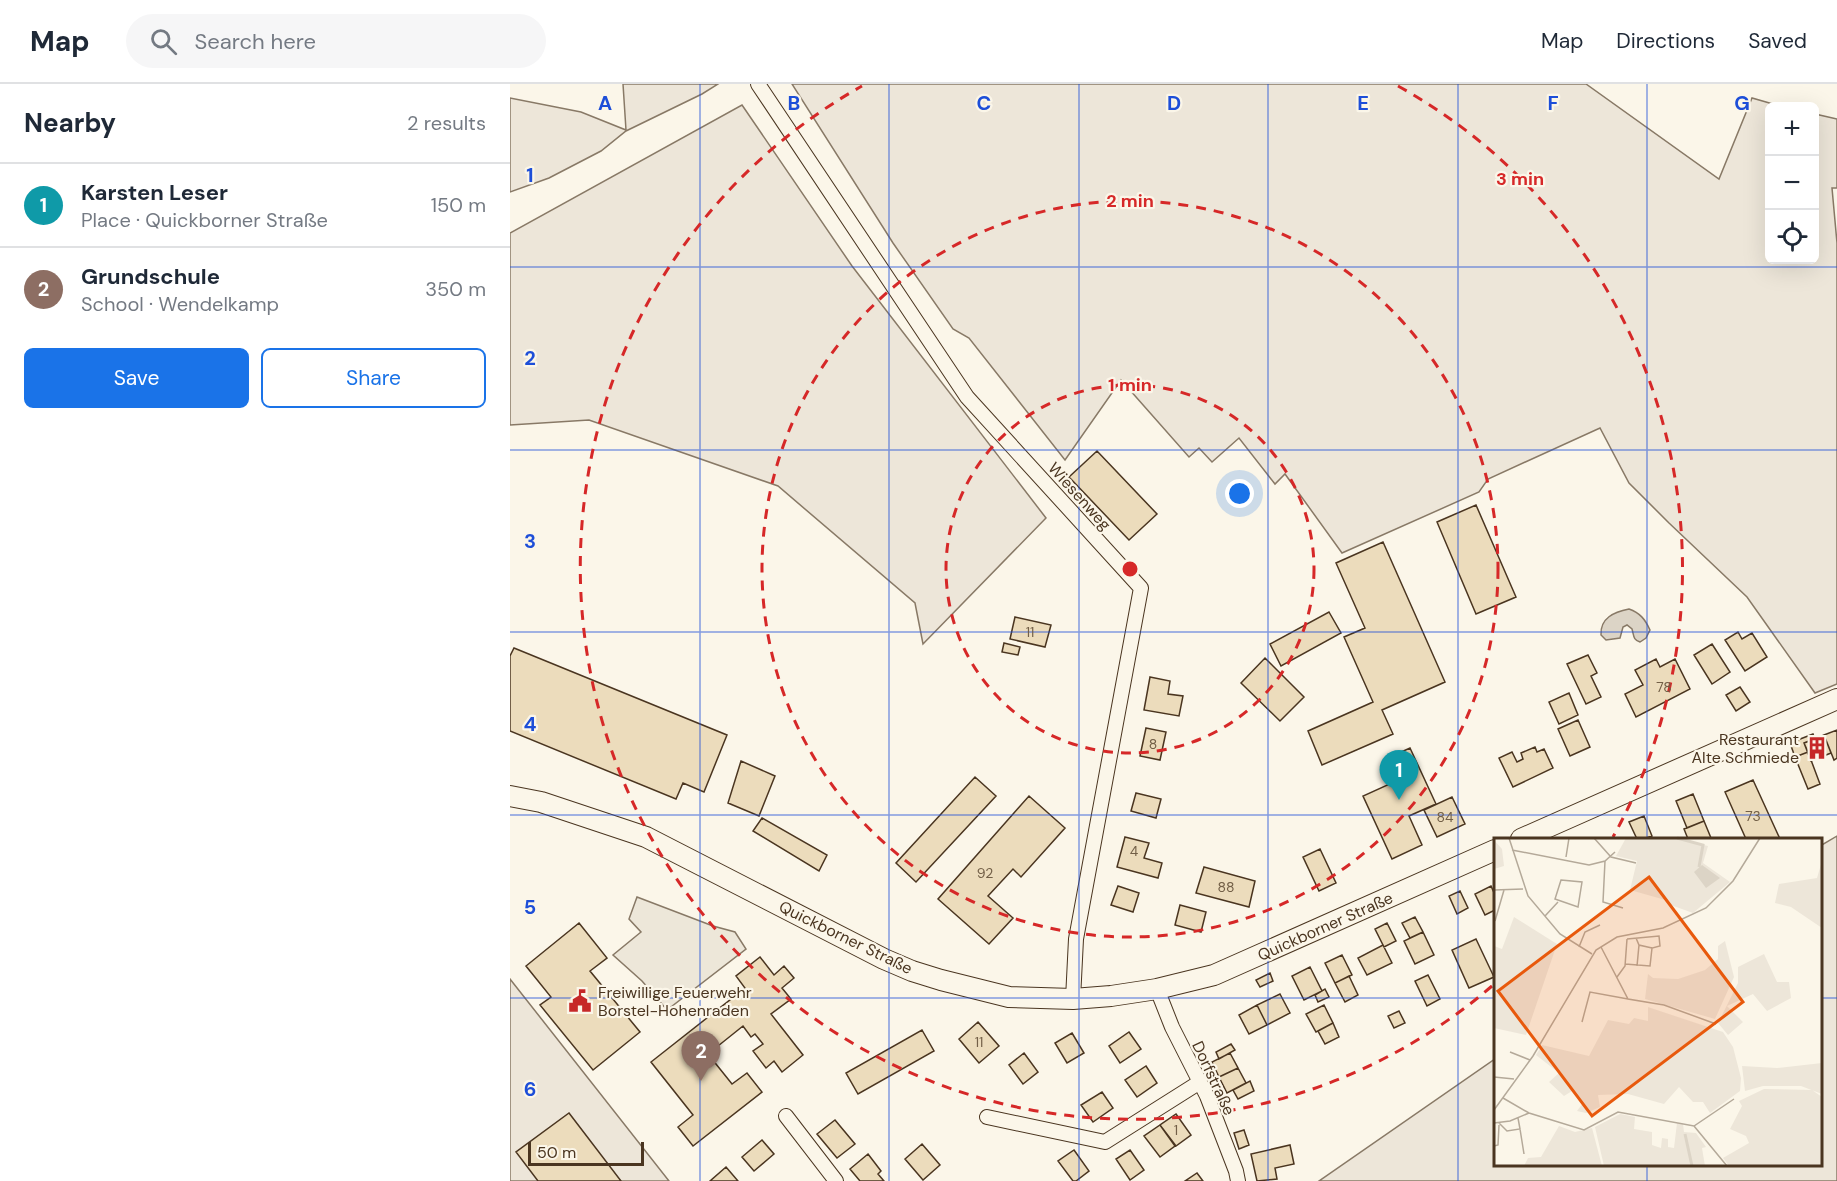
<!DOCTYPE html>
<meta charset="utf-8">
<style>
body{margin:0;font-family:"DM Sans",sans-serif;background:#f6f6f7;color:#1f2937}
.controls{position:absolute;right:18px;top:18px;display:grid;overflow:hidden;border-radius:9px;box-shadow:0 6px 24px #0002}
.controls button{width:54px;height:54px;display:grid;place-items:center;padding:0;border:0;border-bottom:2px solid #e0e1e3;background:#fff;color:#1f2937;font:30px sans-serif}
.scale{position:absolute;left:18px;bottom:15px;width:116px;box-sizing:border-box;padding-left:6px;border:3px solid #4a3520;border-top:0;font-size:16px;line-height:21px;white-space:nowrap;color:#4a3520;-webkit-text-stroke:4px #fbf6e9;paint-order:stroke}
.you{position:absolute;left:730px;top:410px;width:21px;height:21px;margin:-15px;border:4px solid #fff;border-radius:50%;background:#1a73e8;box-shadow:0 0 0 9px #1a73e833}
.badge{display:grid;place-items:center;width:39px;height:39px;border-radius:50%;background:#1a73e8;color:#fff;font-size:20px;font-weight:700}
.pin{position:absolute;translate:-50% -50px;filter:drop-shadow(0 2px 3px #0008)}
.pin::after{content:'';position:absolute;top:32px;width:21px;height:18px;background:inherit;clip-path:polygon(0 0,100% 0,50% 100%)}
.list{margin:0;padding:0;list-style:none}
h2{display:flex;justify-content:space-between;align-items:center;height:78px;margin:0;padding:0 24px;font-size:26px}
h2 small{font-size:20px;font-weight:400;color:#747a83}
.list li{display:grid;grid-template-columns:39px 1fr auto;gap:18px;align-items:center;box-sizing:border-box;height:84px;padding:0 24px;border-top:2px solid #e0e1e3}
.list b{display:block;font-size:22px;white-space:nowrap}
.list p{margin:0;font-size:20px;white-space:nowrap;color:#747a83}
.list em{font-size:20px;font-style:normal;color:#747a83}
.actions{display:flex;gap:12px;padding:18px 24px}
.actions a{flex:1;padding:14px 0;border:2px solid #1a73e8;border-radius:9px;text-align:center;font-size:21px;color:#1a73e8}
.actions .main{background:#1a73e8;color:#fff}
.icon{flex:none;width:33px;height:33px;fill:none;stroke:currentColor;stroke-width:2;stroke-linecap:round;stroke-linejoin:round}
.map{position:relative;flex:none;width:1327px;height:1097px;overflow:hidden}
header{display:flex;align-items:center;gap:36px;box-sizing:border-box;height:84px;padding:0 30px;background:#fff;border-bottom:2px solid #e0e1e3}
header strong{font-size:28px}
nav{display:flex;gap:33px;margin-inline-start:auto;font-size:21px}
.search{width:420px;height:54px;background:#f6f6f7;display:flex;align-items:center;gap:15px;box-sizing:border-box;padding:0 21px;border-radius:33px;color:#747a83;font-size:22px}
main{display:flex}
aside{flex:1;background:#fff}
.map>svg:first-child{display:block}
.green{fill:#ede6d9;stroke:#887966;stroke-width:1.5}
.parking{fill:#ede7d9;stroke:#887966;stroke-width:1.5}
.water{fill:#dcd4c6;stroke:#887966;stroke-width:1.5}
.building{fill:#ecdcbc;stroke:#4a3520;stroke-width:1.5}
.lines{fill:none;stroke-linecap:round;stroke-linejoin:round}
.minor-casing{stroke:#4a3520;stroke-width:16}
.secondary-casing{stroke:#4a3520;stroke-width:22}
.minor{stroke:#fbf6e9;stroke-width:14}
.secondary{stroke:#fbf6e9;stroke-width:20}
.grid{fill:none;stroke:#1d4ed8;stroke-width:1.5;stroke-opacity:0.55}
.ring{fill:none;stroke:#d62828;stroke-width:3;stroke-dasharray:10 8}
.labels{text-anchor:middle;stroke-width:4.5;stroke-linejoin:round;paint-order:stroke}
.number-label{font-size:14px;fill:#725f47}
.street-label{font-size:16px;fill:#4a3520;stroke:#fbf6e9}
.poi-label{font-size:16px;fill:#4a3520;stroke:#fbf6e9;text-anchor:end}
.inset-river{fill:none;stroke:#dcd4c6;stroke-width:3}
.inset-road{fill:none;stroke:#b4a999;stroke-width:1.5}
.view{fill:#e8590c;fill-opacity:0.15;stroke:#e8590c;stroke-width:3}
.inset-edge{fill:none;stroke:#4a3520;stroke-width:3}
.grid-label{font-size:20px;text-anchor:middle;font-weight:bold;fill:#1d4ed8;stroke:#fbf6e9;stroke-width:4.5;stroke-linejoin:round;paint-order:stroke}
.centre{fill:#d62828;stroke:#fbf6e9;stroke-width:3}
.ring-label{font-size:18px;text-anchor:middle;font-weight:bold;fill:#d62828;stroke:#fbf6e9;stroke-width:4.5;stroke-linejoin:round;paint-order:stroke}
</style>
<header>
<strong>Map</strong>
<div class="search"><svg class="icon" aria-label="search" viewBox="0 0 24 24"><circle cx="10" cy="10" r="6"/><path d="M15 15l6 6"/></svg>Search here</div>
<nav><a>Map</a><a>Directions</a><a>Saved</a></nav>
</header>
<main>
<aside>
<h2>Nearby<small>2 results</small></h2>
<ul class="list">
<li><span class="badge" style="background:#0f9aa8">1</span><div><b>Karsten Leser</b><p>Place · Quickborner Straße</p></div><em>150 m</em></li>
<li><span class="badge" style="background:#8d6e63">2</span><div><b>Grundschule</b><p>School · Wendelkamp</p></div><em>350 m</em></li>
</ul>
<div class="actions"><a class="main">Save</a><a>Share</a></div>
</aside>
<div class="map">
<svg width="1327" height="1097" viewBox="0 0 1327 1097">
<rect width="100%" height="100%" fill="#fbf6e9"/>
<!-- green -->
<path class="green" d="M113,0H208L192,10L116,47L91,67L39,94L0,108V14L71,28L116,46Z
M282,0H1076L1209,95L1242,14L1270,22H1260V176H1304L1305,30L1327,35V104H1322L1327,159V600L1305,609L1237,513L1159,439L1119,399L1090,344L978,395L969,408L832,469L775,390L765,400L729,354L702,378L689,364L679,373L611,296L555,376L459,254L443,245L383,159Z
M232,21L342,182L536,434L413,560L405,519L268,402L79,336L0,341V149Z
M1327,752V1097H809L985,975V1080H1310V762Z
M0,895L159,1097H0Z"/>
<!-- parking -->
<path class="parking" d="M127,813L203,842L225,848L236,865L157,926L132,897L103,871L131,848L119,835Z"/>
<!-- water -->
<path class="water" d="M1119,525C1130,529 1135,535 1140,546L1136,554L1130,558C1123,556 1124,552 1122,545L1117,541L1113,543L1110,554L1096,556L1091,551C1090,534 1104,528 1119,525Z"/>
<!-- building -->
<path class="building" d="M587,367L647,430L619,456L559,393Z
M966,421L1006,513L966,530L927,438Z
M873,458L935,598L872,626L883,650L812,681L798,647L863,618L834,553L855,544L826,479Z
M819,528L831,549L771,582L760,560Z
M505,533L541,541L535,563L500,555Z
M1228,548L1232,555L1242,549L1257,573L1235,587L1215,556Z
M494,559L510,563L508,571L492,568Z
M1202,560L1220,588L1202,600L1184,571Z
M4,564L217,651L194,708L173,699L166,715L0,647V572Z
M1078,571L1087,589L1081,592L1091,613L1076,620L1057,580Z
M755,574L794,613L770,637L731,599Z
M1146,575L1150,583L1165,575L1180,605L1126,633L1115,610L1133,601L1125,586Z
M640,593L660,597L658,610L673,612L669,632L634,626Z
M1230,603L1240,618L1226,627L1216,611Z
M1059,609L1068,631L1049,640L1039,618Z
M1068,636L1080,663L1060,672L1048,645Z
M636,644L656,648L650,676L630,672Z
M1327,646V674L1324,676L1314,651Z
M1303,650L1305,655L1294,659L1298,668L1285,673L1280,659Z
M1314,651L1321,669L1301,677L1294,659Z
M1025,663L1027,668L1034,665L1043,684L1003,703L989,674L1002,668L1007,678L1013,675L1011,669Z
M900,664L926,720L899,732L912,761L882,775L853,712L893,694L882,672Z
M1298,668L1310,700L1298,705L1285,673Z
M231,677L265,692L249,732L218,719Z
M465,693L486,712L406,798L386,779Z
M1243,696L1270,755H1236L1215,708Z
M626,709L651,715L646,734L621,727Z
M1183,710L1194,737L1177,744L1166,717Z
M519,712L555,744L511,793L503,785L478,812L503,834L479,860L428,815Z
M942,713L955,740L927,753L914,726Z
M1134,732L1142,752L1133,755H1127L1119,738Z
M252,734L317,771L309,787L243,747Z
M1194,737L1201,754L1178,755L1174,745Z
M615,753L639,759L634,774L652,779L648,794L607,783Z
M810,765L826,799L809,807L793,773Z
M694,783L745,797L739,823L686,809Z
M608,802L629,809L623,828L601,821Z
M981,802L985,811V826L975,831L965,810Z
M950,807L958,824L947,830L939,812Z
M670,821L696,828L691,848L665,841Z
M905,833L913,848L900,854L892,839Z
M69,839L97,874L80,887L130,948L83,986L30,921L41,913L16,882Z
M877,839L886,857L874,863L865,845Z
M913,848L924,871L905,880L894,857Z
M966,855L984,893L959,904L942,866Z
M873,861L882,879L857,891L848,874Z
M832,871L842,891L825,899L815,879Z
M250,873L264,891L274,882L284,894L272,904L281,915L261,930L293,971L272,988L264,977L256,984L243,967L253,960L245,950L241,953L233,942L198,970L222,1000L237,989L252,1008L183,1062L168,1043L183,1031L141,978L235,904L226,892Z
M800,883L812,907L794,916L782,892Z
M760,889L763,897L750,903L746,896Z
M918,891L930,915L917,922L905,897Z
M839,892L848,911L835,918L825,899Z
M815,905L819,913L808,918L805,911Z
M770,910L780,929L757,941L747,921Z
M747,921L757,941L739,950L729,931Z
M814,921L823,939L806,948L796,930Z
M889,927L895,939L884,944L878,932Z
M468,938L489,962L469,979L449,955Z
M823,939L829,953L815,960L808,947Z
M412,946L424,967L348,1010L336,989Z
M619,948L631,965L610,979L599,962Z
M562,949L574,969L557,979L545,959Z
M721,960L725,966L709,975L706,968Z
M514,969L528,988L513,1000L499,981Z
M720,969L728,984L709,993L702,978Z
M636,982L647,999L627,1013L615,996Z
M728,984L736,999L717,1009L709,993Z
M740,997L744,1007L728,1015L723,1006Z
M592,1008L603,1024L583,1038L571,1021Z
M59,1029L111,1097H28L6,1068Z
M666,1030L681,1051L666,1062L650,1041Z
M325,1036L345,1060L327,1074L307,1050Z
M650,1041L665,1062L650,1073L634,1052Z
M734,1046L739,1061L729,1065L724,1049Z
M252,1056L264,1070L244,1087L232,1073Z
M412,1060L430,1081L413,1096L395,1075Z
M780,1061L784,1080L765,1084L767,1095L747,1097L741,1070Z
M564,1066L579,1087L566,1097H563L548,1077Z
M620,1066L634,1086L620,1096L606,1075Z
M358,1070L371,1087L368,1090L374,1097H350L340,1085Z
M216,1083L228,1097H200Z
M687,1089L693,1097H675Z"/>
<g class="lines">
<!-- minor casing -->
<g class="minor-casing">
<path id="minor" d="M248,0L457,313L631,504L566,855L563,915
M647,905L662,943L697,1012L726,1087L728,1097
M276,1032L326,1097
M477,1033L595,1058L690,998"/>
</g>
<!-- secondary casing -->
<g class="secondary-casing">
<path id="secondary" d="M0,712L31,718L136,753L374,875L402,887L431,896L499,913L563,915L601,912L647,905L704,891L985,766
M1011,755L1327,615"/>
</g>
<!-- minor -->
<use href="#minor" class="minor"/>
<!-- secondary -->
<use href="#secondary" class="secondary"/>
</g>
<!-- grid -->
<path class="grid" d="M190,0V1097M379,0V1097M569,0V1097M758,0V1097M948,0V1097M1137,0V755M0,183H1327M0,366H1327M0,548H1327M0,731H1327M0,914H985M1310,914H1327M1137,1080V1097"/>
<!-- distance rings -->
<g class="ring">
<circle cx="620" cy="485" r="184"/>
<circle cx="620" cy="485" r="368"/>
<path d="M982 902A552 552 0 1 1 352 2M888 2A552 552 0 0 1 1103 753"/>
</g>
<!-- icons -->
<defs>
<g id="building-bare" transform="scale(1.8)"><path d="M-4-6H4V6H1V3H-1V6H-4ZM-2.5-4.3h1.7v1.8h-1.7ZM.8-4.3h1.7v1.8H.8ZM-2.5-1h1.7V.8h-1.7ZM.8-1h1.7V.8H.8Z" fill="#c62828" stroke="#fbf6e9" stroke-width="2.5" paint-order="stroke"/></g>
<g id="civic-bare" transform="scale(1.8)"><path d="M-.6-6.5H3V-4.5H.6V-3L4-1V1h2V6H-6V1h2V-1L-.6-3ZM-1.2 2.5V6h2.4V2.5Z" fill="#c62828" stroke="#fbf6e9" stroke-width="2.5" paint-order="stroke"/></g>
</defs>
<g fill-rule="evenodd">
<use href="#building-bare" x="1307" y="664"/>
<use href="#civic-bare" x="70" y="917"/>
</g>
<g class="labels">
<!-- number labels -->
<g class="number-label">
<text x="520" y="553">11</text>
<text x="1154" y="608">78</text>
<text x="643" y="665">8</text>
<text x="1243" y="737">73</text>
<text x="935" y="738">84</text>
<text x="624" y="772">4</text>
<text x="475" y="794">92</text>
<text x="716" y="808">88</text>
<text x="469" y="963">11</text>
<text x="666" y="1051">1</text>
</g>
<!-- street labels -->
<g class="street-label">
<text transform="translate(570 412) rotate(48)" y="6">Wiesenweg</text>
<text transform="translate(815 842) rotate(-24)" y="6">Quickborner Straße</text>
<text transform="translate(336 853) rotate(26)" y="6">Quickborner Straße</text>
<text transform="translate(704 994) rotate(65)" y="6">Dorfstraße</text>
</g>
<!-- poi labels -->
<g class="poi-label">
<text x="1289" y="661">Restaurant<tspan x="1289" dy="18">Alte Schmiede</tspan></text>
<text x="88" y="914" text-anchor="start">Freiwillige Feuerwehr<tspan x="88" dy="18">Borstel-Hohenraden</tspan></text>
</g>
</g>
<!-- overview -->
<g transform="translate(984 754)">
<rect width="328" height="328" fill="#fbf6e9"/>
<path d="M132,0H179L214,8L209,25L236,44L199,75L174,66L175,63L136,52L143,23L122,18ZM0,2L8,11L10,28L0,31ZM328,23V90L297,69L281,65L285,46L323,40ZM20,79L63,106L32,197L0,190V108L8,111ZM231,103L240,139L221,181L151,161L154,136L159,140L184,141L211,132L224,121V108ZM270,116L283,144H295L297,160L273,173L259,156L233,168L249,184L234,197L224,185L244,145V129ZM154,169L229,194L239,209L247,240L246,253L216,275L209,264H199L185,249L170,266L134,256L104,257L106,269L92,275L83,273L89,265L78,253L70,258L55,244L65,235L42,217L48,207L95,218L114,182L135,186L140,180L154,183ZM328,225V256L307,248H269L251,253L248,228L283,230ZM270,251L318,252L328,259V328H235L229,320L255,305L252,298L236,291L248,268L245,263ZM126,276L141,279L140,291L158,294V307L167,310L168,300L174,301V309L180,310L183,285L189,286L190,294L202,295L212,309L208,310L211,328H110L101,289ZM65,288L81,294L98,290L108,328H30L34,320L47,319Z" fill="#ede6d9"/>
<path d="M208,27L226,40L212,50L200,34Z" fill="#dcd4c6"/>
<path class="inset-river" d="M183,0L209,7L205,29M191,296L198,328"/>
<path class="inset-road" d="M15,0L34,58L66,96L98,116M100,0L117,19L142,25M18,12L95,27L111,23L121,14M72,19L75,0M111,23L109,64L129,70M67,42L88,44L84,69L61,61ZM0,52L29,51M51,78L64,64M1,83L10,52M142,100L145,107L158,110M85,109L91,94L106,87M107,109L134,161L170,167L222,186M131,126L156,128L158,110L166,108L165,98L133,101M143,128L145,107M123,139L131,128L133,101M88,184L96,154L134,161M16,214L36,222M0,239L20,241M9,260L35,275L90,292L124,274L200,288L240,261M0,272L39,218L102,112L123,99L169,90L212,70L239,43L266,0M0,285L16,283L35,275M5,285L13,293L26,291L24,280M200,288L233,328M26,291L30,316M0,308L4,307L5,287"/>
<path class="view" d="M155,39L249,164L98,278L4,153Z"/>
<rect width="328" height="328" class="inset-edge"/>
</g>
<g class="grid-label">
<text x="95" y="26">A</text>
<text x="284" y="26">B</text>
<text x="474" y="26">C</text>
<text x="664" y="26">D</text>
<text x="853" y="26">E</text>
<text x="1043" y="26">F</text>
<text x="1232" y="26">G</text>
<text x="20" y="98">1</text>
<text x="20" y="281">2</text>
<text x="20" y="464">3</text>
<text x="20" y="647">4</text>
<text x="20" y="830">5</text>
<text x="20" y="1012">6</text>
</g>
<circle cx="620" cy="485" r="9" class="centre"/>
<g class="ring-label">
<text x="1010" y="101">3 min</text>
<text x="620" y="123">2 min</text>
<text x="620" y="307">1 min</text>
</g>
</svg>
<div class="controls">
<button>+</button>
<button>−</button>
<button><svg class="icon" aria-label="locate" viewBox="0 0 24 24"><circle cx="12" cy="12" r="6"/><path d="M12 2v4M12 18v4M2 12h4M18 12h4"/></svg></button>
</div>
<div class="scale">50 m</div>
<div class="you"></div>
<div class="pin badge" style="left:889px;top:716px;background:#0f9aa8">1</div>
<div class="pin badge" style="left:191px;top:997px;background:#8d6e63">2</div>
</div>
</main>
